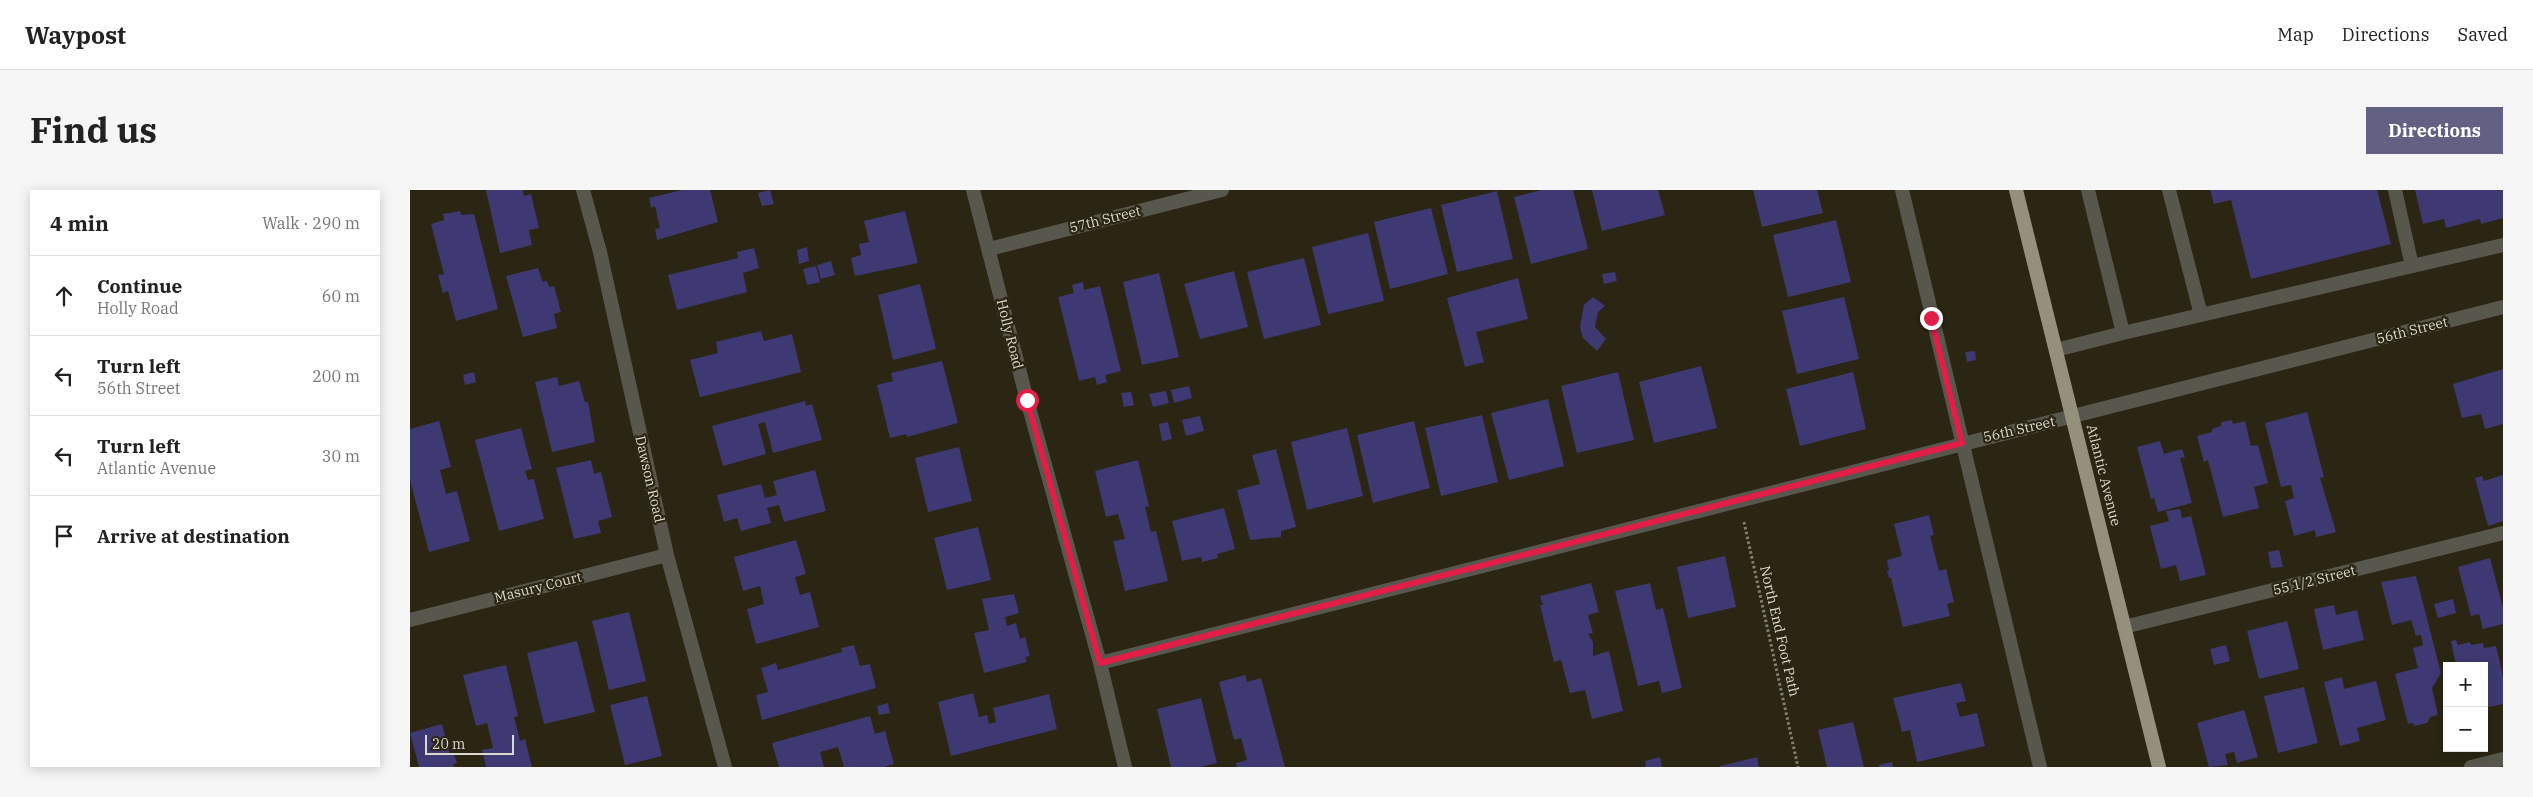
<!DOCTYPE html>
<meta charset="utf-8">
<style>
body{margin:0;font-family:"IBM Plex Serif",serif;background:#f6f6f6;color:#222}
.controls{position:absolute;right:15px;bottom:15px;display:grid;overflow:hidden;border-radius:0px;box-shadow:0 2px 12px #0003}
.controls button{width:45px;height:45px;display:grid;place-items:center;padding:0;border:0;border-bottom:1px solid #e0e0e0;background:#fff;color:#222;font:25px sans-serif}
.scale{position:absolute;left:15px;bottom:12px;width:89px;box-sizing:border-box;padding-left:5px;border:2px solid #dbd9cd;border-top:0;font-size:14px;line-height:18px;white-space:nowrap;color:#dbd9cd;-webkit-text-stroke:4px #2a2613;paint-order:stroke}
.stop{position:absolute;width:15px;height:15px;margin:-11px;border:4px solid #e11d48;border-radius:50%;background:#fff}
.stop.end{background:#e11d48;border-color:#fff;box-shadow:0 1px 5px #0008}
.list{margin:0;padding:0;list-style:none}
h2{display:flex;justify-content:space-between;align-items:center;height:65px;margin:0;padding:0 20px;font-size:21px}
h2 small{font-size:16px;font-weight:400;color:#767676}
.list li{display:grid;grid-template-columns:32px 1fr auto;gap:15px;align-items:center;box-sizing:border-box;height:80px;padding:0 20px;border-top:1px solid #e0e0e0}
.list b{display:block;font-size:19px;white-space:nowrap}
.list p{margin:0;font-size:16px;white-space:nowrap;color:#767676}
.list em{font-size:16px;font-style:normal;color:#767676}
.icon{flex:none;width:28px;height:28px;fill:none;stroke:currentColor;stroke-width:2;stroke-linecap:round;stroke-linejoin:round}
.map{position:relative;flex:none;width:2093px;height:577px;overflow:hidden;border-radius:0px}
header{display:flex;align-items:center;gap:30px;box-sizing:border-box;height:70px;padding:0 25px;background:#fff;border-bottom:1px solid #e0e0e0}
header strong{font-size:24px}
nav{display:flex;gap:28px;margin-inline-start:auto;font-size:18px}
.intro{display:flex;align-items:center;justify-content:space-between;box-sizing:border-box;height:120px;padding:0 30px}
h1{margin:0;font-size:35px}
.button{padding:12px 22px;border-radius:0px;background:#626183;color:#fff;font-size:18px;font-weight:700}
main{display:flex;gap:30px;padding:0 30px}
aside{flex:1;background:#fff;border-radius:0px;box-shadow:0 2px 12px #0003}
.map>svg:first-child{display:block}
.building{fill:#3f3973}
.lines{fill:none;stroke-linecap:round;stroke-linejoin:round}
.path{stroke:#838071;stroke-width:3;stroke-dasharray:2.5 2.5;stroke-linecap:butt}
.service{stroke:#58574e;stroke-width:14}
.minor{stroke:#58574e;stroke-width:14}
.trunk{stroke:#94907c;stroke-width:14}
.route{stroke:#e11d48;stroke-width:6}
.labels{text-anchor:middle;stroke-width:4.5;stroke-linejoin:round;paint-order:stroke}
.street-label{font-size:14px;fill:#dbd9cd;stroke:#2a2613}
</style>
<header>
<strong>Waypost</strong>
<nav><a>Map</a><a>Directions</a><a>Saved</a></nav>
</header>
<div class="intro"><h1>Find us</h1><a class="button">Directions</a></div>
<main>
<aside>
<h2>4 min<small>Walk · 290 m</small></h2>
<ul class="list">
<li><svg class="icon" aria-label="ahead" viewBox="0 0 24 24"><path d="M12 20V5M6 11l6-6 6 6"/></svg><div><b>Continue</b><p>Holly Road</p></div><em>60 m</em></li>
<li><svg class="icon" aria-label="left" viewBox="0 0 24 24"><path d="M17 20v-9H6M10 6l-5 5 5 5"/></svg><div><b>Turn left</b><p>56th Street</p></div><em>200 m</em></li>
<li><svg class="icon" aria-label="left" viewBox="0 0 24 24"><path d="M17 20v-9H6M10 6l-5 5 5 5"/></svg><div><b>Turn left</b><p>Atlantic Avenue</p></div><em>30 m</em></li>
<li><svg class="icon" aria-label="arrive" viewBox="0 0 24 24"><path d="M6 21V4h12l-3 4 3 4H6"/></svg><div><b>Arrive at destination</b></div></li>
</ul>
</aside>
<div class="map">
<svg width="2093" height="577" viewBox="0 0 2093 577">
<rect width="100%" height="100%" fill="#2a2613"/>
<!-- building -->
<path class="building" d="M76,0H113L114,6L121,4L129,38L119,40L122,55L90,63Z
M272,0H300L308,32L247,50L245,39L250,38L245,16L241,18L239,8Z
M360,0L364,14L352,16L348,3Z
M1131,0H1163L1178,59L1121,74L1104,7Z
M1182,0H1248L1255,25L1192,41Z
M1343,0H1407L1413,23L1352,37Z
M1800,0H1967L1981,54L1841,89L1821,10L1804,14Z
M2005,0H2093V28L2071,34L2070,29L2036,38L2034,29L2013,34Z
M1087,1L1103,69L1047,82L1031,15Z
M1021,18L1038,84L980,99L964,32Z
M50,21L51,25L64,24L88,119L46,131L38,101L33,103L28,85L34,84L21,34L34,30L33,24Z
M495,21L508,73L445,86L441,68L451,65L449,54L459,52L454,31Z
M1426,30L1441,92L1378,107L1363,45Z
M958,43L974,111L918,124L902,57Z
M397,57L399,71L389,74L387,60Z
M344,58L349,78L333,83L337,102L267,120L258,85L328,68L327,62Z
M894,68L911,135L854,149L837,82Z
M421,71L425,85L411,89L407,75Z
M406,76L410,92L397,95L393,79Z
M128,78L133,92L137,91L139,97L144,96L151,122L144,124L147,138L113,147L96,86Z
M824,81L838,137L790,149L774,94Z
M1205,82L1207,91L1194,94L1192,84Z
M749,83L769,167L732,175L713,92Z
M1108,88L1118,129L1066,142L1074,172L1055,177L1037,108Z
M673,92L674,100L690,96L711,181L695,185L697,192L687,195L685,187L669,191L648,107L664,103L662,95Z
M510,94L526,159L483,170L468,105Z
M1183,107L1195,116L1188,122L1185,137L1196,149L1187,161L1173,148L1170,137L1174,115Z
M1434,107L1449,169L1387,184L1372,121Z
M351,141L354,151L382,144L391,182L290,207L280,170L308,163L306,152Z
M1565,161L1566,170L1557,172L1555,162Z
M532,171L548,233L497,247L496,244L480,248L467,195L483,191L481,183Z
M1291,176L1307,238L1244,253L1229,192Z
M2093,179V234L2075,239L2071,224L2052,228L2043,194Z
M64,182L66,192L55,195L53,185Z
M1208,182L1224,250L1167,263L1151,196Z
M1443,182L1456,239L1390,256L1376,199Z
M147,187L149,196L169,191L175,212H178L185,252L142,262L125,192Z
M779,196L782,208L764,213L761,200Z
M756,201L759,213L743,217L739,204Z
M721,202L724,215L714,217L711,203Z
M1138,209L1154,276L1099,290L1081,223Z
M395,211L396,216L402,214L412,250L363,263L355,232L348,234L356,264L313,276L302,236Z
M1897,222L1914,287L1910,288L1926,342L1906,347L1905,340L1884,346L1875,311L1884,308L1881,295L1871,297L1855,233Z
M1072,225L1088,292L1031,306L1015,238Z
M790,226L794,241L776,246L772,230Z
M1822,230L1823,234L1835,231L1841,256L1848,255L1858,293L1844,297L1849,318L1813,327L1798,270L1794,272L1787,246L1802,242V239L1811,236V232Z
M29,231L41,277L30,280L36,304L47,301L60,351L19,362L0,290V239Z
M1004,231L1020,298L963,313L947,245Z
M758,232L762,249L752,251L749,234Z
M111,238L122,279L115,281L118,290L124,289L134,329L89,341L65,250Z
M937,238L953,306L897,320L881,252Z
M1750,251L1754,264L1772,259L1775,267L1770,268L1782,313L1748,322L1744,308L1741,309L1727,257Z
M549,257L562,311L518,322L505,268Z
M866,259L886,337L871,341V347L840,350L827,300L850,294L842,265Z
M181,270L184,284L191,282L202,327L188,331L191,343L164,349L146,278Z
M728,270L739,316L735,317L741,342L746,341L758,391L715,401L703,351L715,349L708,324L696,327L685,281Z
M405,280L416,321L374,332L369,315L357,318L361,333L331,341L327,328L314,332L307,305L351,294L355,308L367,305L363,291Z
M2093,285V331L2078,336L2065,288L2072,286L2074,291Z
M814,318L825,359L807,364L808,368L792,372L791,367L772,371L762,331Z
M1770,319L1772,328L1781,326L1796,385L1770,391L1766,375L1751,379L1740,336L1759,331L1756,321Z
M1519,325L1524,345L1520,346L1529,381L1536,379L1544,412L1537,414L1540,426L1493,437L1481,388H1479L1477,381L1479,380L1477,370L1492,366L1484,334Z
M568,337L581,390L537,400L524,348Z
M386,350L396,384L385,387L390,405L400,402L409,437L346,454L337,419L354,414L350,396L333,401L324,367Z
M1869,360L1873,377L1861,378L1858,362Z
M1315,366L1326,417L1278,428L1267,377Z
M2080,368L2093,418V434L2073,439L2069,424L2061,426L2048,377Z
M2006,386L2031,483L2022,498L2028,525L2020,527L2017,533L2004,536L2003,533L1998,534L1985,484L2008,478L2003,458L2013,455L2011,445L2006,446L2001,430L1982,435L1971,392Z
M1181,393L1189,422L1178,425L1183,443L1178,444L1183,452V466L1199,461L1213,521L1182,529L1175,500L1160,503L1151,470L1144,472L1130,415H1133L1130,406Z
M1240,393L1246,420L1253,418L1272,498L1252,503L1249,491L1228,496L1205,401Z
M604,404L609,423L595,427L597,436L606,433L610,449L615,447L620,466L615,467L617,472L574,483L564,443L579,440L572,409Z
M2043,409L2046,423L2028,428L2024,414Z
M1924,415L1926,425L1947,420L1954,450L1913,460L1904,419Z
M219,422L236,491L199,500L182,431Z
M1877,431L1889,479L1849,489L1837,441Z
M2046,450L2048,455L2060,452L2061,455L2073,453L2074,458L2086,456L2093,487V514L2074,518V476H2046L2041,451Z
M167,451L185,522L134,534L117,463Z
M444,455L450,476L460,474L466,498L352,530L346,505L358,502L351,478L366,473L368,480L432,462L431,458Z
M1816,455L1820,471L1804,475L1800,459Z
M96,475L108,526L104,527L110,551L115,549L122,577H76L72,560L83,558L77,533L66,536L53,485Z
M835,485L837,492L851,488L875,577H827L826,573L837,570L831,548L824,550L809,492Z
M1932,487L1934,499L1966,491L1976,530L1947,538L1950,551L1930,556L1914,492Z
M1551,493L1556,511L1546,513L1550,527L1567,523L1575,556L1507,572L1500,540L1492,542L1483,508Z
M1894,497L1908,553L1868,563L1854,506Z
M563,503L569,527L577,525L579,534L586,532L583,518L639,504L647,539L541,566L528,512Z
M237,506L252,566L215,575L200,515Z
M791,508L807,573L790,577H761L747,519Z
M478,513L480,523L469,525L467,516Z
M1834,520L1848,567L1827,573L1824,562L1815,564L1818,575L1799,577L1787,533Z
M460,526L465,544L475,541L484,574L474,577H434L428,557L410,562L414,577H369L362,553Z
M1443,532L1454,577H1417L1408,540Z
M32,534L40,565L44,564L47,573L43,574L44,577H9L0,543Z
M1250,567L1252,577H1236L1235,571Z
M1347,567L1349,577H1310V576Z
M1482,572L1483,577H1469V575Z"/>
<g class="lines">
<!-- path -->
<path class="path" d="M1334,332L1388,577"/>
<!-- service -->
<path class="service" d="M1678,0L1713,143L2093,55
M1759,0L1791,125
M1985,0L2002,76
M1646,160L1713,143"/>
<!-- minor -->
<path class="minor" d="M173,0L190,62L257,365L315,577
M563,0L617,210L690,473L715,577
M1492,0L1630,577
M579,59L812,0
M0,430L257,365
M1714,437L2093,343
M690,473L2093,117
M2061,577L2093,569"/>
<!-- trunk -->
<path class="trunk" d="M1606,0L1749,577"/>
</g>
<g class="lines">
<!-- route -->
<path class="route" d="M617,210L690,473L1552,253L1521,128"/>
</g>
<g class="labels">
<!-- street labels -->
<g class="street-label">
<text transform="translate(695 29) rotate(-14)" y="5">57th Street</text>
<text transform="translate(2002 140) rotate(-14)" y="5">56th Street</text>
<text transform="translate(600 144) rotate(76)" y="5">Holly Road</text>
<text transform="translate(1609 239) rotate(-13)" y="5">56th Street</text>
<text transform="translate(1694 285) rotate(76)" y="5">Atlantic Avenue</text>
<text transform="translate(240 289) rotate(77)" y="5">Dawson Road</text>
<text transform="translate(1904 390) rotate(-14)" y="5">55 1/2 Street</text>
<text transform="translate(128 397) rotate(-14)" y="5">Masury Court</text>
<text transform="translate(1370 441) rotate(77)" y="5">North End Foot Path</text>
</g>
</g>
</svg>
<div class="controls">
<button>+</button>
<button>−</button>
</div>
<div class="scale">20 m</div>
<div class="stop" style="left:617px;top:210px"></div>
<div class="stop end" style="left:1521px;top:128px"></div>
</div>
</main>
